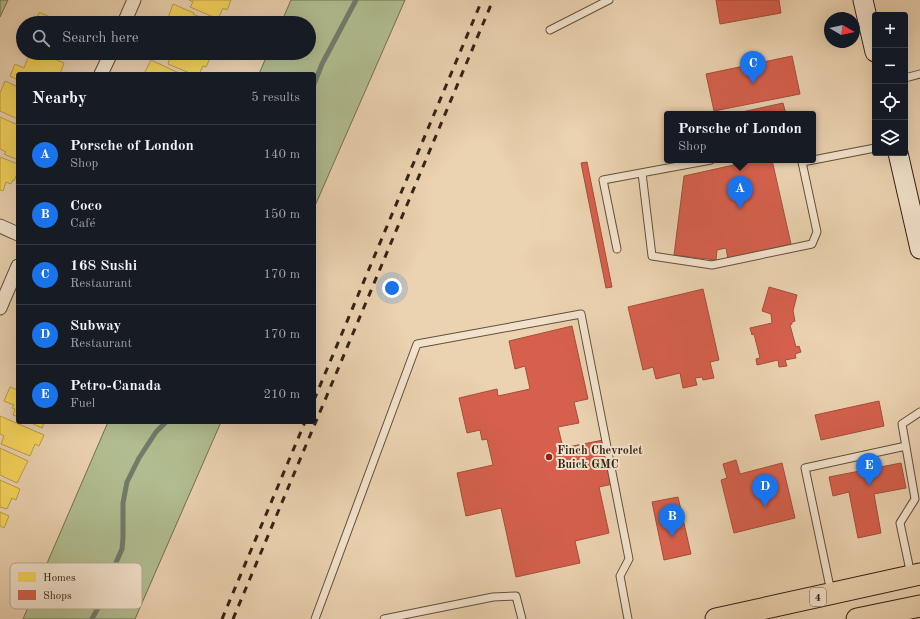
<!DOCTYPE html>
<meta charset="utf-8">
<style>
body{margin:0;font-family:"Old Standard TT",serif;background:#20242c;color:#f1f3f6}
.controls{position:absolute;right:12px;top:12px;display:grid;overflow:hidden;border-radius:4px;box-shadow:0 4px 16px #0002}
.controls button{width:36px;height:36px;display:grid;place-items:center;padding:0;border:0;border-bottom:1px solid #363941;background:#171b24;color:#f1f3f6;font:20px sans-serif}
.compass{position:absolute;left:824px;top:12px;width:36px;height:36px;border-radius:50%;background:#171b24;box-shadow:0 4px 16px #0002;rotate:99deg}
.you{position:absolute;left:392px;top:288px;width:14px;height:14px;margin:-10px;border:3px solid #fff;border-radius:50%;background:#1a73e8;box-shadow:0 0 0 6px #1a73e833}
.badge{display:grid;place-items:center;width:26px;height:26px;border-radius:50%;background:#1a73e8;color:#fff;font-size:13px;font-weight:700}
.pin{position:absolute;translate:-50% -33px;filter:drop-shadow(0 1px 2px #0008)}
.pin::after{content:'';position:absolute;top:21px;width:14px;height:12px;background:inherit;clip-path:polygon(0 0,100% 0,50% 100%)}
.popup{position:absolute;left:664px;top:111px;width:152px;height:52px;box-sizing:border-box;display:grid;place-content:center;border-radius:4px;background:#171b24;filter:drop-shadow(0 1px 3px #0005);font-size:13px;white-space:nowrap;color:#9ea1a6}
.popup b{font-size:15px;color:#f1f3f6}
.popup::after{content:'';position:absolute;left:50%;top:100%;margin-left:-8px;border:8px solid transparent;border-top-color:#171b24}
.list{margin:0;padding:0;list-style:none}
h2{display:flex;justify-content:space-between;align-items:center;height:52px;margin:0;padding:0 16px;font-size:17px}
h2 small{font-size:13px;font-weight:400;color:#9ea1a6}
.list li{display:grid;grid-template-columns:26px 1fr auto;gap:12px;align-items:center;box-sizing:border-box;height:60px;padding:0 16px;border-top:1px solid #363941}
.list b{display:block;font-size:15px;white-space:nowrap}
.list p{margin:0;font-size:13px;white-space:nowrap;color:#9ea1a6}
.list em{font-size:13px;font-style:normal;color:#9ea1a6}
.icon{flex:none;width:22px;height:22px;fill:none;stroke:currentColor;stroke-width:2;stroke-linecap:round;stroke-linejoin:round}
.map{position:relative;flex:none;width:920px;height:619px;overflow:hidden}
.search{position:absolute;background:#171b24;box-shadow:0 4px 16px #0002;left:16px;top:16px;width:300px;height:44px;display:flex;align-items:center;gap:10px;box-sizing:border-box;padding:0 14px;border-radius:22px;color:#9ea1a6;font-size:15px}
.panel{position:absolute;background:#171b24;box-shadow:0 4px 16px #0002;left:16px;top:72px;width:300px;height:352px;border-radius:4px}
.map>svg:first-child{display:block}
.green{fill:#b1bd90;stroke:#727053}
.homes{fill:#f6d55c;stroke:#bca047}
.shops{fill:#d6604d;stroke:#a54e3c}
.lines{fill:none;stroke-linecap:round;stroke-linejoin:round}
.stream{stroke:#717c6c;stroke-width:5}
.lane-casing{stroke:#624f3c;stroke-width:9}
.street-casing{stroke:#624f3c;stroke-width:15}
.secondary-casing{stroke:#342316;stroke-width:21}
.primary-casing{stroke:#342316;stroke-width:23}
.lane{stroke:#f2e2cc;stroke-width:7}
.street{stroke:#f2e2cc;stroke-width:13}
.secondary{stroke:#f2e2cc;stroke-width:19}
.primary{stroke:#ebd2b0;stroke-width:21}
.rail{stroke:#342316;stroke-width:3;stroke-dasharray:7 7;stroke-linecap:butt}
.poi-dot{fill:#8f2418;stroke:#f2e2cc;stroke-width:1.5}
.labels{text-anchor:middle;stroke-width:4;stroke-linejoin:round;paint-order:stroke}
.shield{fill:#f2e2cc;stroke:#6d5c4d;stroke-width:1}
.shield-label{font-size:11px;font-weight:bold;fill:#342316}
.poi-label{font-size:12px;font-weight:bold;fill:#342316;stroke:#f2e2cc;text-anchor:start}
.key{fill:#f2e2cc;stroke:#b9a995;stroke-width:1}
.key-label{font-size:11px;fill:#342316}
</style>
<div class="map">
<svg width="920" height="619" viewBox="0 0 920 619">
<rect width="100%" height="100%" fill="#ebd2b0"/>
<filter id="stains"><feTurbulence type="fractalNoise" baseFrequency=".005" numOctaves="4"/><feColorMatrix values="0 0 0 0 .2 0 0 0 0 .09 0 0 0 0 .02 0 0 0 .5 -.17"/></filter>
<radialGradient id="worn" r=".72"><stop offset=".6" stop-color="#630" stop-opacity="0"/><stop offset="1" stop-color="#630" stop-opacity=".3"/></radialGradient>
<!-- green -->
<path class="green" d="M0,0H8L0,17Z
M291,0H405L314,208V74H259L268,53H309V23H281Z
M108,422H221L135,619H23Z"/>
<!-- homes -->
<path class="homes" d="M189,0H231L227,10L223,8L218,19L190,7L193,2Z
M173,4L194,13L193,14L211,22L210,23H179L168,18Z
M39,13H41L63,23H35Z
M30,53H39L64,63L60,74H18V80L10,76L15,64L24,68Z
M52,53H68L65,59Z
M162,53H209L212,54L206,67L203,66L199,74H192L168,64L170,58Z
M151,60L181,74H144Z
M5,81L18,87V119L0,111V93Z
M0,117L18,125L17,134L18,135V160L4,154L6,152L0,149Z
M0,157L18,164V171L14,181L13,180L11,184L6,182L3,191L0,190Z
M10,387L18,390V417L13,415L15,409L12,408L14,405L4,401Z
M0,416L44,435L39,446L35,444L30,456L1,444L4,436L0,434Z
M29,422H44L42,428Z
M0,448L28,461L17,483L0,475Z
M0,480L20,489L16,500L12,498L7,509L0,507Z
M0,512L9,516L4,528L0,526Z"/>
<!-- shops -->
<path class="shops" d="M716,0H779L781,13L720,24Z
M792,56L800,94L714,111L706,74Z
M783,103L786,114H733Z
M756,160H772L791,244L728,259L726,248L717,250L716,260L674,255L684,176Z
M587,162L612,287L606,288L581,163Z
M769,287L797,295L793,311L795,321L792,322V324L790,325L796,347L799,346L801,352L795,354L796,358L785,360L787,366L779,367L778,360L757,365L756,359L760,358L754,334L752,335L750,328L772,323L771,314L762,311Z
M703,289L719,360L710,362L714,378L703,380L702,377L695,378L697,385L683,388L680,373L656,379L653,367L643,370L628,307Z
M572,326L588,399L574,402L579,423L558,427L563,448L603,440L613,484L599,487L609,533L575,541L580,563L516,577L501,508L466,516L457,473L493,465L487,439L482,440L480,430L467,433L459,398L497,389L498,396L530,389L525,366L515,369L509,341Z
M879,401L884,426L821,440L815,415Z
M736,460L740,474L782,463L795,518L734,533L721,480L727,478L723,464Z
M901,463L906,488L874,494L881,533L858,538L849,492L833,496L829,477Z
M678,497L691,554L664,560L652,502Z"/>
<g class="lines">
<!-- stream -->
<path class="stream" d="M314,84L322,64L356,0
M92,619L99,606L101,584L114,567L122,549L123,538V503L127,482L139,458L156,432L166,422"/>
<!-- lane casing -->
<g class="lane-casing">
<path id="lane" d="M550,30L609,0
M905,78L920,74
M813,160L875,148
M642,173L652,256L712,265L812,244L817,232L802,162L813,160
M617,249L603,180L711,160
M911,575L900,523L915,499L902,424L920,412
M831,592L805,468L906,446
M315,619L417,344L581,314L629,559L620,576L628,619
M384,619L493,597L516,596L522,619"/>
</g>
<!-- street casing -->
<g class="street-casing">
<path id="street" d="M124,23L134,0
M101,74L111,53
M0,226L18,234
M0,308L18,266"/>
</g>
<!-- secondary casing -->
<g class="secondary-casing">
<path id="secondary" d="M863,0L875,52
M898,153L920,249"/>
</g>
<!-- primary casing -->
<g class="primary-casing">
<path id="primary" d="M716,619L920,574
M857,619L920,606"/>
</g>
<!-- lane -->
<use href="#lane" class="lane"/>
<!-- street -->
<use href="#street" class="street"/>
<!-- secondary -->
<use href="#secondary" class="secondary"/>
<!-- primary -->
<use href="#primary" class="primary"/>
<!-- rail -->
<path class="rail" d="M314,400L482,0
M222,619L305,422
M233,619L493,0"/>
</g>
<!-- markers -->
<circle class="poi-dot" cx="549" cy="457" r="4"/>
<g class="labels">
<!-- shield labels -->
<rect class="shield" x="810" y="588" width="16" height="18" rx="3"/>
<g class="shield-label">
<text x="818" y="601">4</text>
</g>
<!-- poi labels -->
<g class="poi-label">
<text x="557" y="454">Finch Chevrolet<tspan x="557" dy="14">Buick GMC</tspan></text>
</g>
</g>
<!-- legend -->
<rect x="10" y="563" width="132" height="46" rx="6" class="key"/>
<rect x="18" y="572" width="18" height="10" fill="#f6d55c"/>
<rect x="18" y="590" width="18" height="10" fill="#d6604d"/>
<g class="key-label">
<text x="43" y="581">Homes</text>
<text x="43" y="599">Shops</text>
</g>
<rect width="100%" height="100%" filter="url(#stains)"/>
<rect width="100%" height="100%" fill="url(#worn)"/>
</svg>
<div class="controls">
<button>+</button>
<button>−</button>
<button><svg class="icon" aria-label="locate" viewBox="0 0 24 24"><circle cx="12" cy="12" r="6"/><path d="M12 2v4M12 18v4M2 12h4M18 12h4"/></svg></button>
<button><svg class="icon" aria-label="layers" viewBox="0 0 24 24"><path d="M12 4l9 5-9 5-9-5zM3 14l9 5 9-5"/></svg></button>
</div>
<svg class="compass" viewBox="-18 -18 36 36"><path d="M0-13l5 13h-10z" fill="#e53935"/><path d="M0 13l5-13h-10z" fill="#9ea1a6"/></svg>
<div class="you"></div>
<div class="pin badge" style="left:740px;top:209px">A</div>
<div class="popup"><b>Porsche of London</b>Shop</div>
<div class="pin badge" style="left:672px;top:537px">B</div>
<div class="pin badge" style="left:753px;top:84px">C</div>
<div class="pin badge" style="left:765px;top:507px">D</div>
<div class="pin badge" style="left:869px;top:486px">E</div>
<div class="search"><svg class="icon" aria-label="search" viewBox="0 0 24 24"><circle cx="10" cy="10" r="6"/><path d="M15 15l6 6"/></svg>Search here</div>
<section class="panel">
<h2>Nearby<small>5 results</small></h2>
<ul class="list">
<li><span class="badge">A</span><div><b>Porsche of London</b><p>Shop</p></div><em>140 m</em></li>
<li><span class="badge">B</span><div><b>Coco</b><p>Café</p></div><em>150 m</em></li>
<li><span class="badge">C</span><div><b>168 Sushi</b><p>Restaurant</p></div><em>170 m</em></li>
<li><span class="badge">D</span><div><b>Subway</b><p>Restaurant</p></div><em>170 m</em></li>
<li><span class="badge">E</span><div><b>Petro-Canada</b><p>Fuel</p></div><em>210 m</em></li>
</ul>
</section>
</div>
